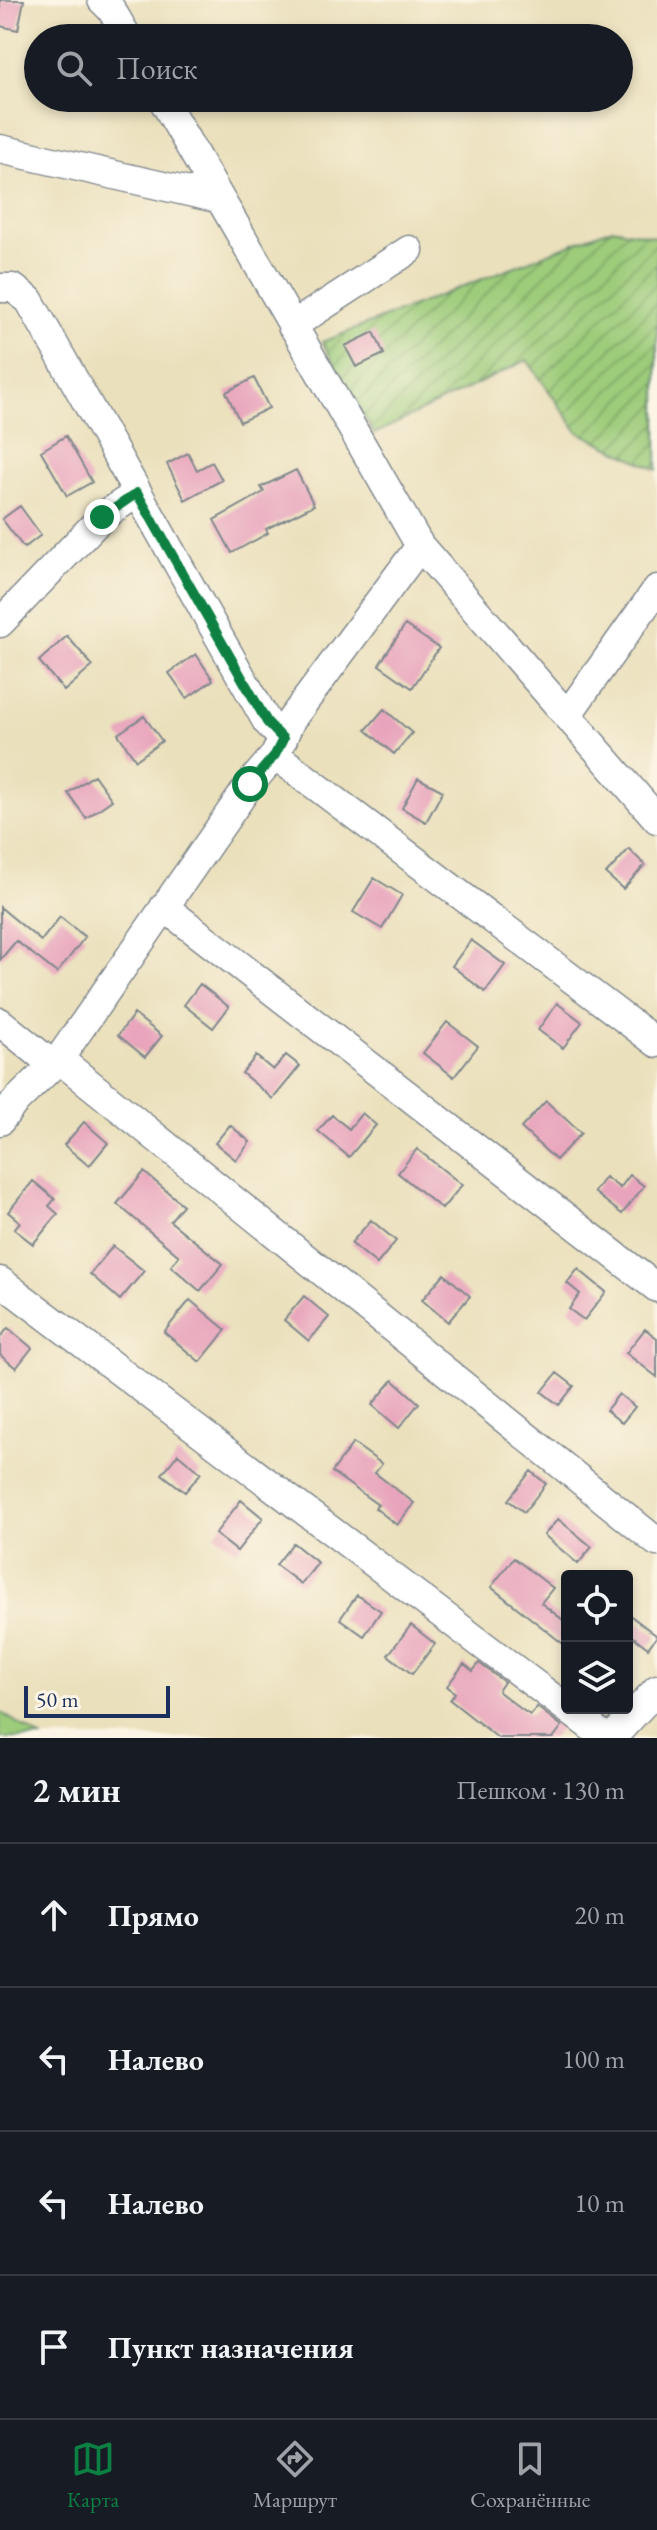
<!DOCTYPE html>
<html lang="ru">
<meta charset="utf-8">
<style>
body{margin:0;font-family:"EB Garamond",serif;background:#242831;color:#f1f3f6}
.controls{position:absolute;right:24px;bottom:24px;display:grid;overflow:hidden;border-radius:8px;box-shadow:0 4px 12px #0003}
.controls button{width:72px;height:72px;display:grid;place-items:center;padding:0;border:0;border-bottom:2px solid #363941;background:#171b24;color:#f1f3f6;font:40px sans-serif}
.scale{position:absolute;left:24px;bottom:20px;width:146px;box-sizing:border-box;padding-left:8px;border:4px solid #1b2f5e;border-top:0;font-size:22px;line-height:28px;white-space:nowrap;color:#1b2f5e;-webkit-text-stroke:6px #fcf5e5;paint-order:stroke}
.stop{position:absolute;width:24px;height:24px;margin:-18px;border:6px solid #0b8043;border-radius:50%;background:#fff}
.stop.end{background:#0b8043;border-color:#fff;box-shadow:0 2px 8px #0008}
.list{margin:0;padding:0;list-style:none}
h2{display:flex;justify-content:space-between;align-items:center;height:104px;margin:0;padding:0 32px;font-size:34px}
h2 small{font-size:26px;font-weight:400;color:#9ea1a6}
.list li{display:grid;grid-template-columns:52px 1fr auto;gap:24px;align-items:center;box-sizing:border-box;height:144px;padding:0 32px;border-top:2px solid #363941}
.list b{display:block;font-size:30px;white-space:nowrap}
.list em{font-size:26px;font-style:normal;color:#9ea1a6}
.icon{flex:none;width:44px;height:44px;fill:none;stroke:currentColor;stroke-width:2;stroke-linecap:round;stroke-linejoin:round}
.map{position:relative;flex:none;width:657px;height:1738px;overflow:hidden}
.search{position:absolute;background:#171b24;box-shadow:0 4px 12px #0003;left:24px;right:24px;top:24px;height:88px;display:flex;align-items:center;gap:20px;box-sizing:border-box;padding:0 28px;border-radius:44px;color:#9ea1a6;font-size:30px}
.sheet{height:680px;background:#171b24}
nav{display:flex;justify-content:space-around;align-items:center;box-sizing:border-box;height:112px;border-top:2px solid #363941;background:#171b24;font-size:22px;color:#9ea1a6}
nav a{display:grid;justify-items:center;gap:4px}
nav .on{color:#0b8043}
.map>svg:first-child{display:block}
.grass{fill:#9dcc7a;stroke:#5c7e6c;stroke-width:2}
.garden{fill:url(#garden-furrows);stroke:#5c7e6c;stroke-width:2}
.building{fill:#e8a4bc}
.lines{fill:none;stroke-linecap:round;stroke-linejoin:round}
.minor-casing{stroke:#82888d;stroke-width:31}
.minor{stroke:#fff;stroke-width:28}
.route{stroke:#0b8043;stroke-width:10}
</style>
<div class="map">
<svg width="657" height="1738" viewBox="0 0 657 1738">
<defs>
<pattern id="garden-furrows" width="10" height="10" patternUnits="userSpaceOnUse" patternTransform="scale(2)"><rect width="10" height="10" fill="#9dcc7a"/><path d="M-1 1l2-2M0 10L10 0M9 11l2-2" fill="none" stroke="#7fa667"/></pattern>
</defs>
<rect width="100%" height="100%" fill="#fcf5e5"/>
<filter id="ink" filterUnits="userSpaceOnUse"><feTurbulence type="fractalNoise" baseFrequency=".0125" numOctaves="2"/><feDisplacementMap in="SourceGraphic" scale="16" xChannelSelector="R" yChannelSelector="G"/><feConvolveMatrix kernelMatrix="1 2 1 2 8 2 1 2 1" color-interpolation-filters="sRGB"/></filter>
<filter id="wash" filterUnits="userSpaceOnUse"><feTurbulence type="fractalNoise" baseFrequency=".006" numOctaves="4" result="noise"/><feDisplacementMap in="SourceGraphic" scale="32" xChannelSelector="R" yChannelSelector="G"/><feGaussianBlur stdDeviation="1.8" result="paint"/><feColorMatrix in="noise" values="0 0 0 0 0 0 0 0 0 0 0 0 0 0 0 0 0 1.4 0 .05"/><feComposite in="paint" operator="in"/></filter>
<g filter="url(#wash)">
<rect width="100%" height="100%" fill="#eae0bc"/>
<!-- grass -->
<path class="grass" d="M0,1712L41,1738H0Z"/>
<!-- garden -->
<path class="garden" d="M612,228L657,237V470L578,432L527,360L374,434L322,342Z"/>
<g id="blocks">
<!-- building -->
<path class="building" d="M0,0H24L18,30L0,26Z
M374,332L384,354L356,367L345,346Z
M254,378L269,408L240,422L226,392Z
M66,436L92,482L67,496L41,451Z
M188,453L197,470L212,462L222,480L185,500L167,464Z
M296,470L314,505L266,529L268,533L232,553L214,520L264,492L261,487Z
M20,506L41,535L24,548L2,519Z
M405,625L439,648L412,688L379,665Z
M67,636L93,666L64,691L39,661Z
M196,654L213,680L187,698L169,673Z
M384,709L412,733L394,754L366,730Z
M144,716L162,741L136,760L118,734Z
M94,775L112,800L86,818L68,793Z
M418,778L443,791L426,822L402,808Z
M629,849L645,865L623,889L606,874Z
M374,878L402,895L382,929L353,912Z
M0,907L41,941L60,917L85,937L57,973L16,941L0,960Z
M471,940L505,965L485,992L452,966Z
M200,984L229,1007L213,1028L184,1005Z
M557,1003L582,1022L563,1048L538,1030Z
M134,1014L162,1036L145,1057L118,1035Z
M447,1022L478,1046L454,1077L423,1053Z
M286,1055L300,1066L273,1099L242,1073L256,1056L273,1070Z
M546,1101L581,1133L556,1160L521,1128Z
M362,1113L376,1125L349,1157L318,1131L332,1115L349,1129Z
M84,1122L108,1143L89,1166L64,1145Z
M230,1125L250,1142L236,1160L215,1143Z
M417,1149L462,1185L442,1209L398,1173Z
M144,1172L183,1205L170,1221L223,1264L200,1291L171,1266L179,1256L117,1204Z
M630,1175L644,1186L622,1214L594,1192L605,1177L620,1188Z
M33,1181L55,1199L49,1206L58,1214L33,1244L14,1229L20,1222L8,1212Z
M371,1220L396,1241L377,1264L351,1243Z
M113,1246L144,1271L120,1300L90,1274Z
M578,1269L606,1292L584,1320L569,1309L580,1294L567,1283Z
M444,1274L470,1296L448,1322L422,1300Z
M304,1296L329,1317L309,1341L284,1320Z
M190,1300L226,1330L200,1362L164,1332Z
M8,1328L32,1348L16,1368L0,1355V1338Z
M645,1329L657,1338V1377L626,1353Z
M557,1373L574,1386L559,1405L542,1392Z
M393,1380L419,1403L399,1428L372,1405Z
M619,1394L635,1407L622,1423L606,1410Z
M353,1443L382,1464L375,1473L414,1503L397,1525L375,1508L378,1505L332,1472Z
M178,1454L201,1473L185,1492L162,1474Z
M531,1471L546,1484L524,1512L508,1500Z
M241,1500L263,1518L237,1551L215,1534Z
M558,1519L592,1547L578,1564L544,1535Z
M293,1543L318,1563L301,1584L276,1565Z
M514,1558L553,1588L541,1603L567,1623V1647L491,1587Z
M357,1595L381,1611L364,1636L340,1619Z
M627,1613L657,1636L648,1648L627,1632Z
M411,1625L435,1644L412,1674L388,1655Z
M479,1663L504,1682L498,1691L521,1709L530,1715L537,1707L562,1726L553,1738H498L450,1700L455,1693L447,1686L464,1664L473,1671Z"/>
</g>
</g>
<g filter="url(#ink)">
<use href="#blocks" fill-opacity="0" stroke="#82888d" stroke-width="2"/>
<g class="lines">
<!-- minor casing -->
<g class="minor-casing">
<path id="minor" d="M102,0L111,9L128,38
M162,98L420,546L657,819
M0,149L220,199
M0,288H13L29,300L267,722L283,739
M292,326L409,250
M0,623L102,517L137,493
M568,714L657,589
M275,755L657,1043
M164,907L657,1288
M0,1022L53,1065
M59,1059L657,1542
M0,1121L13,1104L59,1059L250,784L275,755L291,720L420,546
M0,1281L606,1738
M612,1738L657,1689"/>
</g>
<!-- minor -->
<use href="#minor" class="minor"/>
</g>
</g>
<g class="lines" filter="url(#ink)">
<!-- route -->
<path class="route" d="M102,517L137,493L267,722L283,739L275,755L250,784"/>
</g>
</svg>
<div class="controls">
<button><svg class="icon" aria-label="locate" viewBox="0 0 24 24"><circle cx="12" cy="12" r="6"/><path d="M12 2v4M12 18v4M2 12h4M18 12h4"/></svg></button>
<button><svg class="icon" aria-label="layers" viewBox="0 0 24 24"><path d="M12 4l9 5-9 5-9-5zM3 14l9 5 9-5"/></svg></button>
</div>
<div class="scale">50 m</div>
<div class="stop" style="left:250px;top:784px"></div>
<div class="stop end" style="left:102px;top:517px"></div>
<div class="search"><svg class="icon" aria-label="search" viewBox="0 0 24 24"><circle cx="10" cy="10" r="6"/><path d="M15 15l6 6"/></svg>Поиск</div>
</div>
<section class="sheet">
<h2>2 мин<small>Пешком · 130 m</small></h2>
<ul class="list">
<li><svg class="icon" aria-label="ahead" viewBox="0 0 24 24"><path d="M12 20V5M6 11l6-6 6 6"/></svg><div><b>Прямо</b></div><em>20 m</em></li>
<li><svg class="icon" aria-label="left" viewBox="0 0 24 24"><path d="M17 20v-9H6M10 6l-5 5 5 5"/></svg><div><b>Налево</b></div><em>100 m</em></li>
<li><svg class="icon" aria-label="left" viewBox="0 0 24 24"><path d="M17 20v-9H6M10 6l-5 5 5 5"/></svg><div><b>Налево</b></div><em>10 m</em></li>
<li><svg class="icon" aria-label="arrive" viewBox="0 0 24 24"><path d="M6 21V4h12l-3 4 3 4H6"/></svg><div><b>Пункт назначения</b></div></li>
</ul>
</section>
<nav>
<a class="on"><svg class="icon" aria-label="map" viewBox="0 0 24 24"><path d="M3 6l6-2 6 2 6-2v14l-6 2-6-2-6 2zM9 4v14M15 6v14"/></svg>Карта</a>
<a><svg class="icon" aria-label="directions" viewBox="0 0 24 24"><path d="M12 3l9 9-9 9-9-9zM9 14v-3h6M13 9l2 2-2 2"/></svg>Маршрут</a>
<a><svg class="icon" aria-label="saved" viewBox="0 0 24 24"><path d="M7 4h10v16l-5-4-5 4z"/></svg>Сохранённые</a>
</nav>
